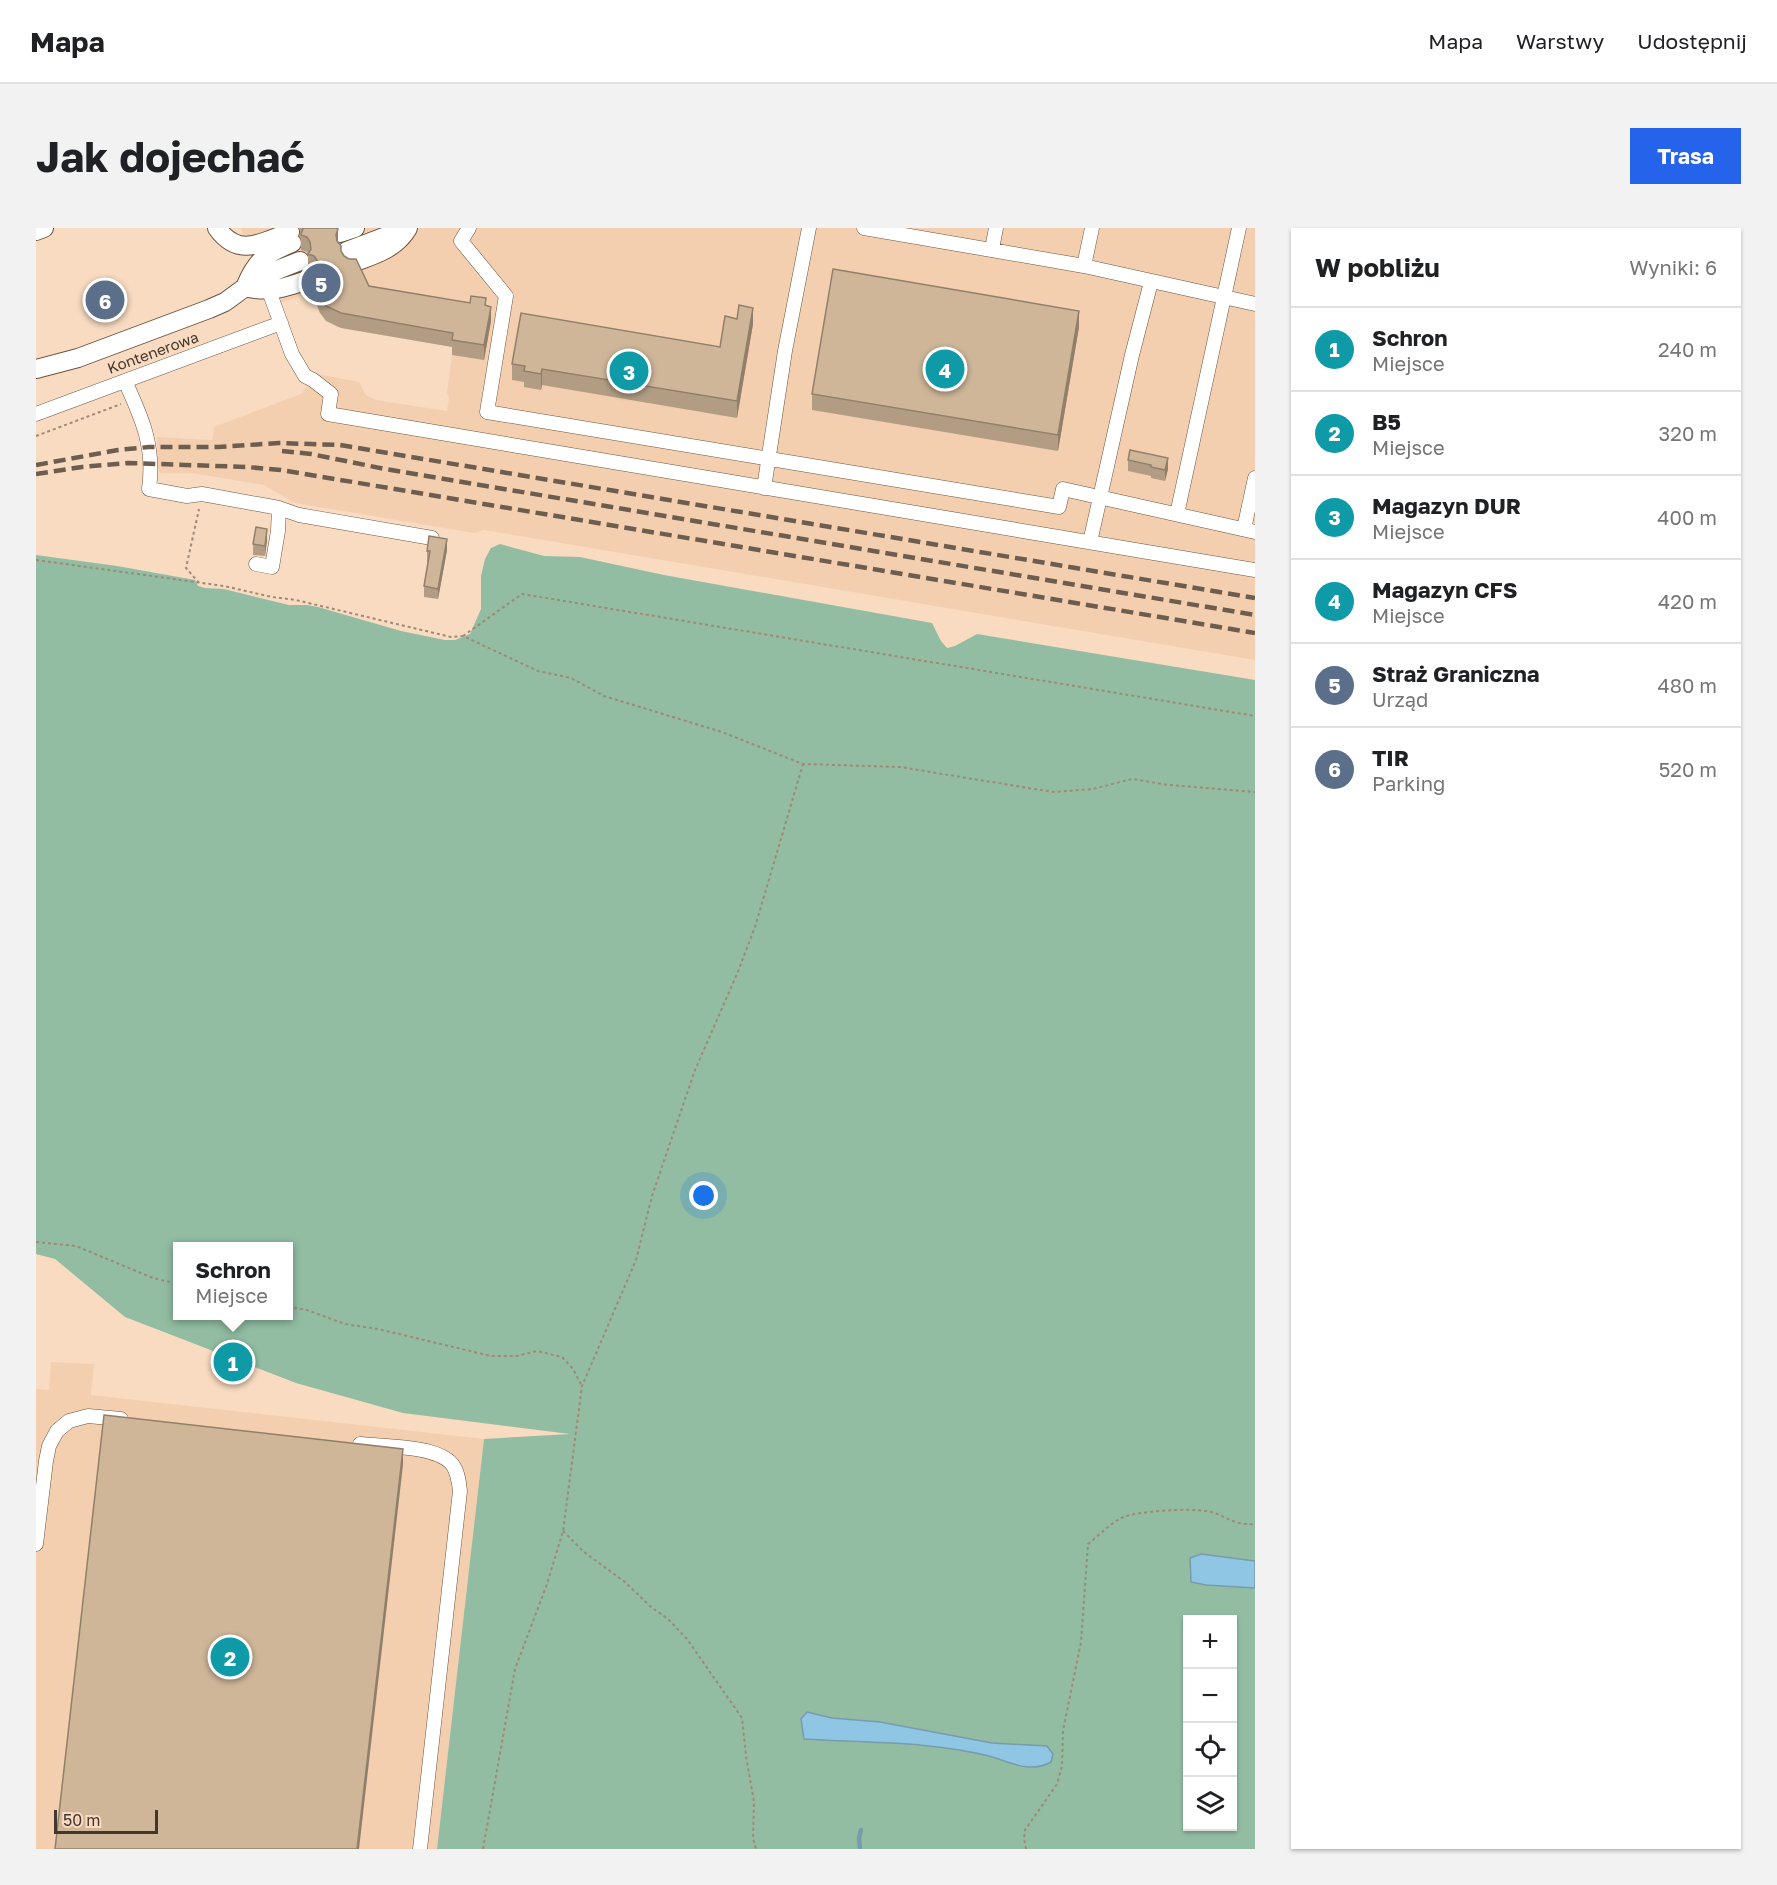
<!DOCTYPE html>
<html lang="pl">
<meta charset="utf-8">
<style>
body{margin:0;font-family:"Golos Text",sans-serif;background:#f2f2f2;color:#202124}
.controls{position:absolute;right:18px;bottom:18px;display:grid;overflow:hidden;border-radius:0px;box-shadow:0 2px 4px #0004}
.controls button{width:54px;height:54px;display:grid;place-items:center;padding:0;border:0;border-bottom:2px solid #e0e0e0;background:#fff;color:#202124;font:30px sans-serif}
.scale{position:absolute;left:18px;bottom:15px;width:104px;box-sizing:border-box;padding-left:6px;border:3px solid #43372d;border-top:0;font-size:16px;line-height:21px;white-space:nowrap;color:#43372d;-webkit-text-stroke:4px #f9dbc1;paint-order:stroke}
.you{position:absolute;left:668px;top:968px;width:21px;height:21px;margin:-15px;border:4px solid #fff;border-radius:50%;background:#1a73e8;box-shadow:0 0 0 9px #1a73e833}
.badge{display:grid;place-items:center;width:39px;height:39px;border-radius:50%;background:#2563eb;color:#fff;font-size:20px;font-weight:700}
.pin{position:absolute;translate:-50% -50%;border:3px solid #fff;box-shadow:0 2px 6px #0006}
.popup{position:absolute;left:137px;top:1014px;width:120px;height:78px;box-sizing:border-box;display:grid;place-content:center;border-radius:0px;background:#fff;filter:drop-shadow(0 2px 4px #0005);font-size:20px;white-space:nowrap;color:#757577}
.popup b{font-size:22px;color:#202124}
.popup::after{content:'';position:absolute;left:50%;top:100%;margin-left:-12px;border:12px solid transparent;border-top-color:#fff}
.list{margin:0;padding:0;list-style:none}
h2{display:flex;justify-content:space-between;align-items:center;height:78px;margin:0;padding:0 24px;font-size:26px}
h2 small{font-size:20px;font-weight:400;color:#757577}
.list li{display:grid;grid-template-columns:39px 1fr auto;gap:18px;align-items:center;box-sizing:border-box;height:84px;padding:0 24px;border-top:2px solid #e0e0e0}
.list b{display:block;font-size:22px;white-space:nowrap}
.list p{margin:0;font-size:20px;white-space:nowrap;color:#757577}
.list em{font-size:20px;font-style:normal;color:#757577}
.icon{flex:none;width:33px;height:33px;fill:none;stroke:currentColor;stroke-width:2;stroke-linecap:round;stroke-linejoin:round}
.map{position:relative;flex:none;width:1219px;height:1621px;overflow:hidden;border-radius:0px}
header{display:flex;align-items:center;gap:36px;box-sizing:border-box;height:84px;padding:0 30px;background:#fff;border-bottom:2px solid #e0e0e0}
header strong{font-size:28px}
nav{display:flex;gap:33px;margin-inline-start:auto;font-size:21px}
.intro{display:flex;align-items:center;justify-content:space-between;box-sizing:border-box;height:144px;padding:0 36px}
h1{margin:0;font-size:42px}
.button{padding:15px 27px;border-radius:0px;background:#2563eb;color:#fff;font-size:21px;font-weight:700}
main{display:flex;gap:36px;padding:0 36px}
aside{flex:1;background:#fff;border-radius:0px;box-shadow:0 2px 4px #0004}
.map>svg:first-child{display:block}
.built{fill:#f3cfb0}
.green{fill:#92bda3;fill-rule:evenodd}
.water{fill:#8ec6e4;stroke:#789bad;stroke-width:1.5}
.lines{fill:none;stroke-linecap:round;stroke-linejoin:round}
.stream{stroke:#789bad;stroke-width:4.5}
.minor-casing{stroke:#6c533c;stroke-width:15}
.major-casing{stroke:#6c533c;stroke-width:20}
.path{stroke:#9e8977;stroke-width:2;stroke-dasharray:3 3;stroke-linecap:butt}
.minor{stroke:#fff;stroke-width:14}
.major{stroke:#fff;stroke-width:18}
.rail{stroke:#6d5d4f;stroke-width:4.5;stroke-dasharray:12 6;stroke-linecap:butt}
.wall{fill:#b29d84}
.shaded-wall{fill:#917f6b}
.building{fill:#cfb699;stroke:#917f6b;stroke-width:1.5}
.labels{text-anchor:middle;stroke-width:4.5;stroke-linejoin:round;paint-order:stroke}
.street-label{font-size:15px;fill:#43372d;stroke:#f9dbc1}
</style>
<header>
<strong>Mapa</strong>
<nav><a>Mapa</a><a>Warstwy</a><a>Udostępnij</a></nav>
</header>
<div class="intro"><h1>Jak dojechać</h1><a class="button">Trasa</a></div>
<main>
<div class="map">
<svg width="1219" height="1621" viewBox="0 0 1219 1621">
<rect width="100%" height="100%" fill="#f9dbc1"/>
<!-- built -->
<path class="built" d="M205,0H1219V432L448,302L438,305L259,275L228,257L156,245H125L122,241L121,209L176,212L178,199L265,166L282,146L323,154L330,167L340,172L411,183L413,170L411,165L417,119L300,99L287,89L275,64L233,79Z
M15,1134L58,1136L55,1167L448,1211L401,1621H0V1161L13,1162Z"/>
<!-- green -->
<path class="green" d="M464,316L508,328L544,329L628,347L896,395L905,413L911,420L919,418L941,406L1219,452V1621H401L448,1211L534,1206L367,1185L260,1155L89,1089L19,1031L0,1026V327L81,338L159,352L162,358L169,360L188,361L253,377H271L282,379L365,403L409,412H419L434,406L445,381V348L449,331L455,320ZM142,1018H252V1088H142ZM1152,1392H1196V1598H1152Z"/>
<!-- water -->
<path class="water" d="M1165,1326L1219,1333V1360L1170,1357L1155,1354L1154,1330Z
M771,1484L796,1490L844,1494L956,1515L1011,1518L1017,1526L1015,1534C994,1546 974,1534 953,1528C893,1513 829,1515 768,1511L765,1491Z"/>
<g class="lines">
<!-- stream -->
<path class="stream" d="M824,1621L823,1610L825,1602"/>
<!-- minor casing -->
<g class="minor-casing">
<path id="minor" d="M433,0L425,13L470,68L451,184L1023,279L1027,261L1219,304
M828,0L1048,38L1219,76
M956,21L960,0
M1048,38L1056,0
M233,63L256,126L269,148L277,152L295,166L292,186L1219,342
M89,153C106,190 119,219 113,261L151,268L166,266L243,280L263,287L396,310
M0,186L245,95
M728,260L749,123L773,0
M1141,286L1203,0
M1208,301L1219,250
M1054,314L1096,127L1115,54
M220,336L236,339L242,303L243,280
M324,1216C348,1219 400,1217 416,1236C422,1244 423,1254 424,1263L384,1621
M0,1316L10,1233L13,1218L21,1203L33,1193L52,1188L85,1191"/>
</g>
<!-- major casing -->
<g class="major-casing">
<path id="major" d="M181,0C203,31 226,14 254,4
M0,3L8,0
M304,5L319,0
M311,23L353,7L364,0
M316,35C338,27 360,21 372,0
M210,57C221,31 231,25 256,15
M209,59C232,65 249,60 271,52
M0,141L42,130L173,81L189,74L223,49L264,33"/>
</g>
<!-- path -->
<path class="path" d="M0,208L85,176
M0,332L188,358L236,369L260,372L415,409L427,408L502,443L535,450L568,468L686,504L767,536L864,539L1017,564L1057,561L1096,551L1133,557L1219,564
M163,355L150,340L163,281
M427,408L486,366L1219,488
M0,1014L40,1018L117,1050L142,1056
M252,1079L271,1082L309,1096L342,1101L455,1128H481L501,1123L526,1129L537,1141L546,1158
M527,1303L548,1324L589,1354L615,1379L632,1391L651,1411L706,1490L710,1528L718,1574L717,1610L720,1621
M447,1621L479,1441L511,1356L527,1303L546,1158L600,1032L616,968L659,842L701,746L719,699L767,536
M990,1621L988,1611L989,1602L1021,1556L1026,1538L1027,1503L1045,1414L1052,1316C1062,1308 1074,1296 1085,1290C1100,1283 1153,1280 1170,1283C1189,1286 1196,1298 1219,1296"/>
<!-- minor -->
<use href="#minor" class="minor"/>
<!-- major -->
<use href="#major" class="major"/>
<!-- rail -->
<path class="rail" d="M246,223L275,226L349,241L1219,387
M0,237L82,222L113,219H182L243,215L304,217L1219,370
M0,246L46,239L92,235L211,239L245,242L1219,405"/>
</g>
<!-- wall -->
<path class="wall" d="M264,0H300L302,14L305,23L333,58L450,78L455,93L448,132L416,127V119L305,100L290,93L284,85L275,63V48L279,45L278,43L272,41V26L271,24L265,22Z
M717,96L701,190L506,157L505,162L488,159V154L476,152V136L684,119Z
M1043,99L1022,223L776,182V166Z
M1092,232L1132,241L1129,253L1115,250V248L1092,243Z
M231,312L229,328L217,327V316Z
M411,322L402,371L388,369V358L392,334H391V323Z"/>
<!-- shaded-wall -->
<path class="shaded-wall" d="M302,1V16L300,22V7Z
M455,79V93L448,132V117Z
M717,80V96L701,190V173Z
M1043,83V99L1022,223V207Z
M506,141V157L505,162V146Z
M1132,230V241L1129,253V242Z
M231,301V312L229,328V318Z
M411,311V322L402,371V361Z
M367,1221V1237L323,1621H321Z"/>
<!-- building -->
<path class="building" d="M267,0H300L302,1L300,7L301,13L305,18V23L308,28L313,31H320L333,58L434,75L435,68L450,70L449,77L455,79L448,117L416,112L417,105L305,85L290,78L284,70L275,48L280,44L282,34L278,28L272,26L275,21L274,14L271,9L265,7Z
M797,41L1043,83L1022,207L776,166Z
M703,77L717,80L701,173L506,141L505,146L488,143L489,138L476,136L485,85L684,119L689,88L701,91Z
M1094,222L1132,230L1129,242L1115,239V237L1092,232Z
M220,299L231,301L229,318L217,316Z
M393,308L411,311L402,361L388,358L394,323H391Z
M68,1187L367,1221L321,1621H19Z"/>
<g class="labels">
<!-- street labels -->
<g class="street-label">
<text transform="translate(117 125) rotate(-20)" y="5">Kontenerowa</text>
</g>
</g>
</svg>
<div class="controls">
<button>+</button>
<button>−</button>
<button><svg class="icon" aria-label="locate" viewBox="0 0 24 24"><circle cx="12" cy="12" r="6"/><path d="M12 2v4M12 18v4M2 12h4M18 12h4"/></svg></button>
<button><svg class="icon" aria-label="layers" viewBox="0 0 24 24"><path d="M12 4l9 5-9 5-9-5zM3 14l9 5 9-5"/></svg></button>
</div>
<div class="scale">50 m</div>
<div class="you"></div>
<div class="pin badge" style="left:197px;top:1134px;background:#0f9aa8">1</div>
<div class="popup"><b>Schron</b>Miejsce</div>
<div class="pin badge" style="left:194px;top:1429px;background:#0f9aa8">2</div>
<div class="pin badge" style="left:593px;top:143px;background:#0f9aa8">3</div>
<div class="pin badge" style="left:909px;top:141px;background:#0f9aa8">4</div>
<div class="pin badge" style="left:285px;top:55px;background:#5c6f8a">5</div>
<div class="pin badge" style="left:69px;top:72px;background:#5c6f8a">6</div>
</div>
<aside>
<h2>W pobliżu<small>Wyniki: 6</small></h2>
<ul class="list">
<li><span class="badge" style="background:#0f9aa8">1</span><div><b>Schron</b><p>Miejsce</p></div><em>240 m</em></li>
<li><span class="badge" style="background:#0f9aa8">2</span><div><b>B5</b><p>Miejsce</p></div><em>320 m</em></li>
<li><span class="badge" style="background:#0f9aa8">3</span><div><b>Magazyn DUR</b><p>Miejsce</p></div><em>400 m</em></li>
<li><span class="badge" style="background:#0f9aa8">4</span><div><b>Magazyn CFS</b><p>Miejsce</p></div><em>420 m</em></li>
<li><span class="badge" style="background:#5c6f8a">5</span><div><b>Straż Graniczna</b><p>Urząd</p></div><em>480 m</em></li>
<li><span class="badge" style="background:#5c6f8a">6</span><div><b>TIR</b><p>Parking</p></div><em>520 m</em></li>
</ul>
</aside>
</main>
